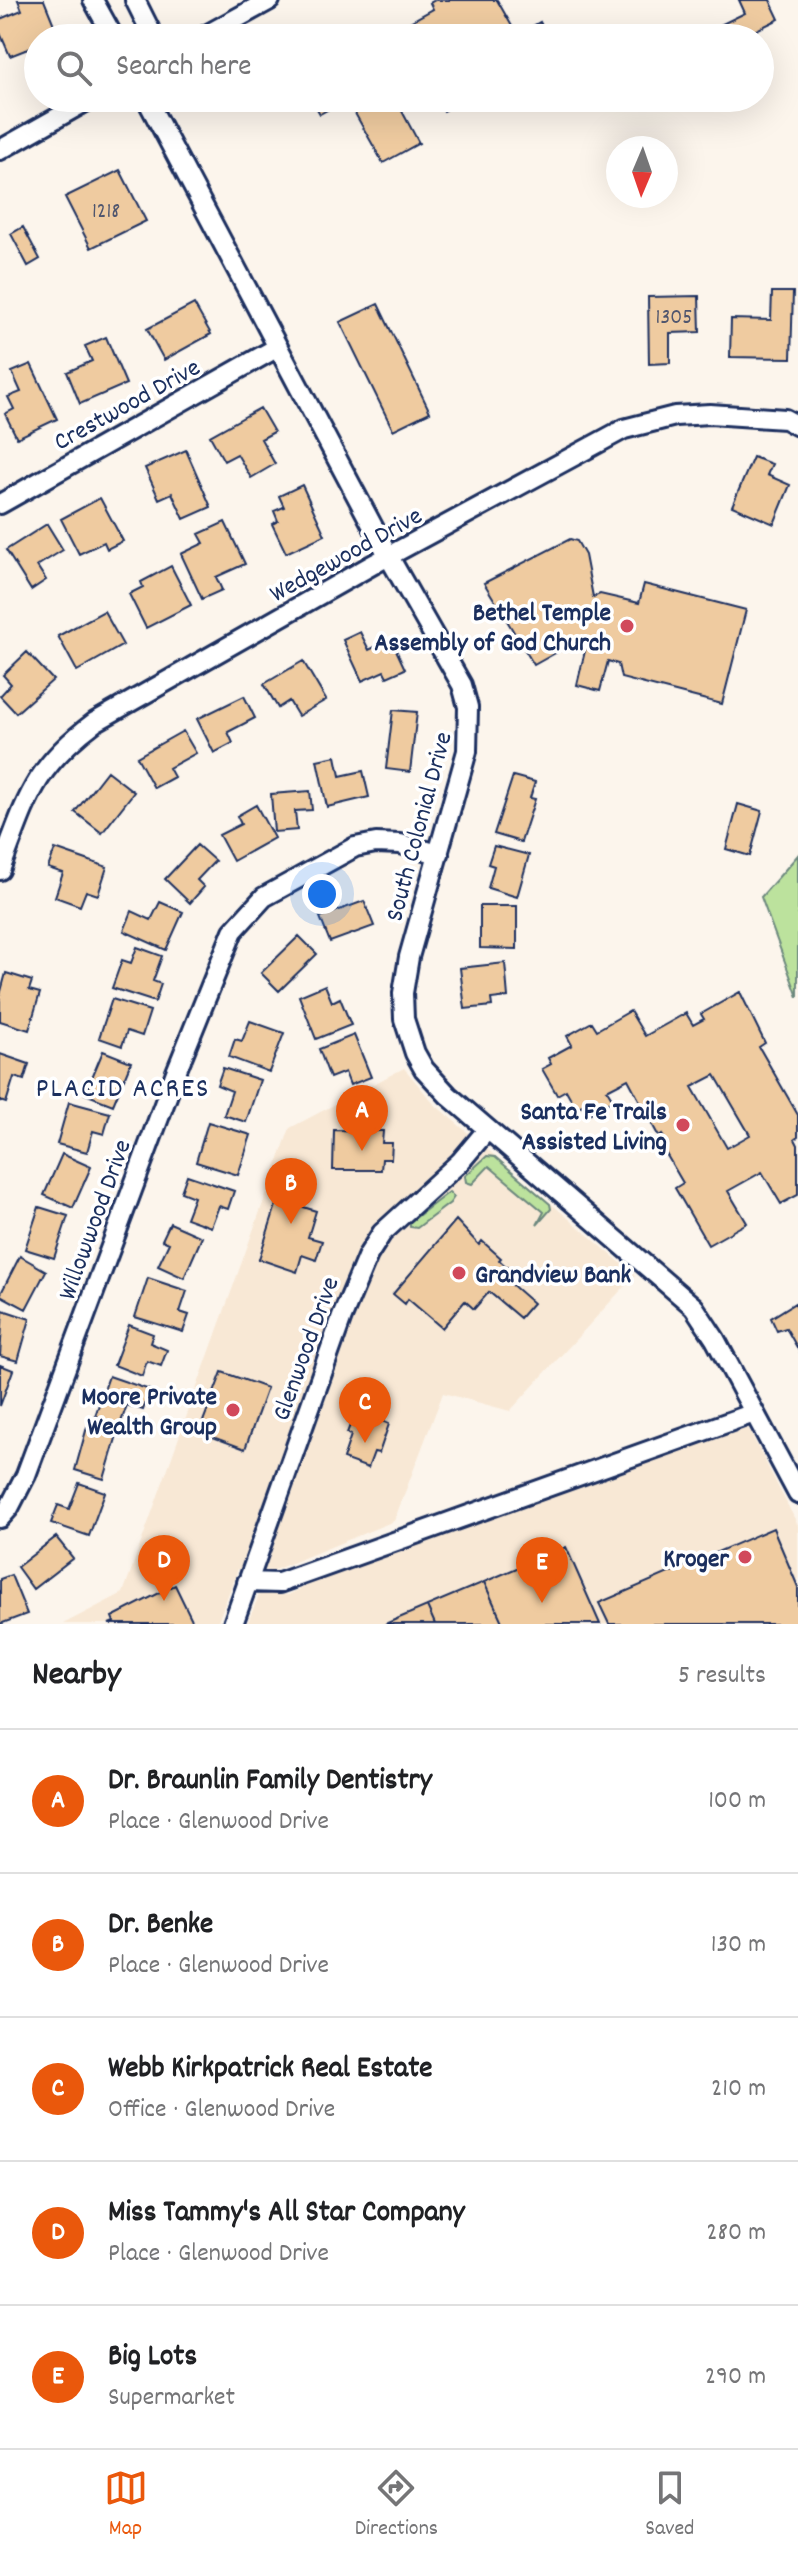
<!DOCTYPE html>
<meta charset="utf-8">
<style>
body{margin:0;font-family:Dekko,sans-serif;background:#f6f6f6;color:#202124}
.compass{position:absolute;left:606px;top:136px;width:72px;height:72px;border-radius:50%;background:#fff;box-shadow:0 8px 32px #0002;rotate:182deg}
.you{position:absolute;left:322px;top:894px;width:28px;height:28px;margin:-20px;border:6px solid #fff;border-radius:50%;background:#1a73e8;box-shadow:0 0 0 12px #1a73e833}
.badge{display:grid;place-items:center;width:52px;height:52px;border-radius:50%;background:#ea580c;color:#fff;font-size:26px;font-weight:700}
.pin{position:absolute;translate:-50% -66px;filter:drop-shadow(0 2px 4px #0008)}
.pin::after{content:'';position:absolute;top:42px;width:28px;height:24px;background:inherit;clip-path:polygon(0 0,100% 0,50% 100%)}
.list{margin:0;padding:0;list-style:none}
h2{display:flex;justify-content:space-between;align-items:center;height:104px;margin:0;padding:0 32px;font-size:34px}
h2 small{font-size:26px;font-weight:400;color:#757577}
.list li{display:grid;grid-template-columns:52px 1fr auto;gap:24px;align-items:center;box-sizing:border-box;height:144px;padding:0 32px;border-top:2px solid #e0e0e0}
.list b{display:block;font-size:30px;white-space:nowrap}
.list p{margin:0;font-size:26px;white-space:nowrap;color:#757577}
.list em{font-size:26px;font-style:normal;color:#757577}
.icon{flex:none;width:44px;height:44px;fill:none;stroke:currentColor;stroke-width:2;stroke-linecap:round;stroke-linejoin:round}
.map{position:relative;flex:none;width:798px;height:1624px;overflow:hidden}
.search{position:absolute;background:#fff;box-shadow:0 8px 32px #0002;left:24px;right:24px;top:24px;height:88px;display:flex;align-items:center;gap:20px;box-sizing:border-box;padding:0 28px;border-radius:44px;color:#757577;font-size:30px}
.sheet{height:824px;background:#fff}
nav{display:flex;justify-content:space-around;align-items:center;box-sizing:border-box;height:112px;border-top:2px solid #e0e0e0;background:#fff;font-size:22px;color:#757577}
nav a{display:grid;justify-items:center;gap:4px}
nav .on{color:#ea580c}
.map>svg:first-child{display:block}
.built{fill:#f8e8d5}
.green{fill:#bce29d;stroke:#6c887e;stroke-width:2}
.building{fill:#efcba0;stroke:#1b2f5e;stroke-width:2;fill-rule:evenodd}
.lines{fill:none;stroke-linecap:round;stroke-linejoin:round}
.minor-casing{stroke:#1b2f5e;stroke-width:24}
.minor{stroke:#fff;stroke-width:18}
.poi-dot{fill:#d1495b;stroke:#fff;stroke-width:3}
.labels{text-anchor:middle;stroke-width:7;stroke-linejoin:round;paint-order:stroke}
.number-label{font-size:22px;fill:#50566e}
.street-label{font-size:26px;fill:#1b2f5e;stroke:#fff}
.poi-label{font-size:26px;font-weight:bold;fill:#1b2f5e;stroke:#fff;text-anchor:end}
.neighbourhood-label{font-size:28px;letter-spacing:2px;fill:#1b2f5e;stroke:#fff}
</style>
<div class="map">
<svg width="798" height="1624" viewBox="0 0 798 1624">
<rect width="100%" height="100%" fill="#fcf5ec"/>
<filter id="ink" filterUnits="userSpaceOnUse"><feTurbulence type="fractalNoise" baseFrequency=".0125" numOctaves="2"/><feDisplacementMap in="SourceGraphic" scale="16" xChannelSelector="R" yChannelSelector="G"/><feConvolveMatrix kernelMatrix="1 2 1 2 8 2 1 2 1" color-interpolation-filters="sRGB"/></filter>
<g filter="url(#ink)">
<!-- built -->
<path class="built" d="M404,1068L434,1104L635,1275L510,1411L443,1393L394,1521L272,1571L238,1569L217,1624H63L123,1593L290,1128Z
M748,1428L798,1525V1624H247L260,1593L288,1595L332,1573L486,1516Z"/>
<!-- green -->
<path class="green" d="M798,855V997L761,897Z
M487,1156L495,1157L550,1204L551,1209L537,1225L544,1212L489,1166L472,1184L466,1182L465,1176Z
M449,1192L454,1197L450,1203L417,1228L410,1227V1222Z"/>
<!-- building -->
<path class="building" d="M18,0H44L59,37L38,38V45L10,56L0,33V19L22,10Z
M435,0H497L517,35L540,22L548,38H381L433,9L430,3Z
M739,0H770L779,19L740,38H714L710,30L745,13Z
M311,98H395L419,143L383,163L347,99L320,114Z
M436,98H467L444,111Z
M120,170L146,221L91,248L65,197Z
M23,227L40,259L28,266L11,234Z
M772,292H793L791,358L730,357L731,319L771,320Z
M699,296L700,332L670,333V363L649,364L648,297Z
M194,304L211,334L164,360L147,329Z
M378,304L430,412L393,430L340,322Z
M106,337L126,384L80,404L67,372L92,361L85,346Z
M31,364L57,419L17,438L5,414L14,409L8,397L21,392L12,372Z
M260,408L274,432L261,439L275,464L251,478L237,454L224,461L210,436Z
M186,450L211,507L184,519L172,493L159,499L145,468Z
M753,457L772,464L767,475L790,485L774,524L732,506Z
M302,485L325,535L286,553L272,524L278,521L274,511L284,507L279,496Z
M100,498L123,541L107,549L104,542L79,554L61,519Z
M225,522L245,564L216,577L222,590L202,599L181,554L204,543L199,534Z
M47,524L63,550L37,566L46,580L31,590L6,550Z
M570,539L577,541L585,555L593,597L600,594L639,603L644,584L746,610L722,704L621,678L618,664L608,661L600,691L577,685L588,638L584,637L534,665L484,583Z
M171,566L191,605L146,628L129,594L143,587L141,582Z
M104,611L123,645L77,671L58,636Z
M360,632L369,650L391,639L405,669L387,677L384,671L362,681L343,640Z
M27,652L53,680L16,713L0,696L11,684L3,675Z
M303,661L326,700L298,716L289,701L278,708L264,684Z
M244,696L255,718L228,732L233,743L214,753L197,719Z
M393,710L417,712L410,772L386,769Z
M183,731L196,753L169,768L174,777L154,788L137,757Z
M336,756L340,776L363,771L369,797L327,807L317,760Z
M107,771L134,792L102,833L75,812Z
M513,776L535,782L530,798L535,799L521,842L494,834Z
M310,791L312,810L295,811L297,830L274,832L271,794Z
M738,804L762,811L750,856L726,849Z
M256,805L274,838L233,861L219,835L241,824L237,816Z
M197,845L215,861L197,880L204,887L190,903L165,879Z
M494,846L529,855L517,897L488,888L494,866L488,864Z
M55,849L107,867L98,895L86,891L80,906L55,897L63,873L48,868Z
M364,901L374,926L330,942L320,917Z
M160,902L183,912L166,950L124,931L132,911L151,920Z
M480,906H517V949L480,948Z
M299,936L317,954L279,991L261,973Z
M137,947L162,956L153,981L161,984L155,1002L112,988L122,960L131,963Z
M505,963L508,997L491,999L492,1006L465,1009L460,968Z
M6,973L32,981L29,990L40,993L29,1030L0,1021V995Z
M325,985L332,1002L340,998L351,1025L316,1039L299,996Z
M740,992L765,1043L759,1047L798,1115V1137L795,1139L798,1145V1195L781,1204L762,1172L728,1191L747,1223L708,1245L675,1188L683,1183L662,1147L668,1144L662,1135L659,1137L628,1079L607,1090L613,1100L587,1115L582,1105L576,1108L566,1090L557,1095L542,1069L551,1064L548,1058L572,1045L567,1036L592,1022L597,1030L630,1011L645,1036L686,1013L693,1025L704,1019L701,1014ZM715,1075L750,1135L727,1148L692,1087Z
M112,999L150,1011L142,1036L127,1031L122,1046L99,1038Z
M250,1021L284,1033L269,1072L229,1057L235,1039L242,1041Z
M354,1035L371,1077L350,1085L345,1072L330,1078L319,1049Z
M103,1051L131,1062L113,1105L85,1094Z
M0,1054L29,1064L24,1080L14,1077L6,1103L0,1101Z
M223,1068L260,1080L246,1122L224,1115L232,1091L217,1085Z
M69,1102L110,1113L104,1134L93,1131L87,1152L57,1144Z
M208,1122L251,1135L238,1175L196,1162Z
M334,1130L383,1131L382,1143H392L391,1159H382L381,1170H333Z
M62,1154L91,1167L73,1208L44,1195Z
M187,1175L234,1191L228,1209L219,1206L211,1227L186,1218L194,1197L181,1192Z
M278,1199L316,1211L308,1237L322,1241L316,1260L302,1255L297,1272L259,1259Z
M39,1207L68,1216L54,1258L25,1249Z
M456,1220L479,1245L482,1241L501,1258L499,1260L509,1269L502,1276L533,1303L520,1318L489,1292L474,1309L465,1301L442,1328L408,1299L405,1304L393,1294Z
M170,1223L202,1237L184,1278L158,1266L169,1243L162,1240Z
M20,1256L46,1271L26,1309L0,1295Z
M148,1278L187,1291L180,1312L189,1315L183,1332L135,1317Z
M795,1303L798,1309V1349L786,1328L777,1331L771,1318Z
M3,1310L30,1319L18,1361L0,1356Z
M129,1325L153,1334L150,1343L167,1350L161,1366L147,1361L142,1376L114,1365Z
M0,1365L13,1370L0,1406Z
M222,1372L267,1388L245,1449L199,1432Z
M109,1376L150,1390L143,1410L127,1405L120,1425L95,1416Z
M357,1407L385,1417L384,1422L389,1424L379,1453L374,1452L368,1468L343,1459L351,1435L347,1433Z
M87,1427L117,1435L104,1479L75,1470Z
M79,1483L105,1492L89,1536L51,1523L58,1505L69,1509Z
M773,1528L798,1587V1624H609L599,1603Z
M56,1537L73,1558L33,1589L17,1567Z
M566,1547L600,1624H503L484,1582Z
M11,1575L27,1614L0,1624V1579Z
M484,1582L503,1624H435L427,1606Z
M175,1585L194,1624H109L114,1622L112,1617Z
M427,1606L435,1624H385Z"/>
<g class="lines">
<!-- minor casing -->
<g class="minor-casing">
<path id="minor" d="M93,0L114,38
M135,0L154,38
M201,38L270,0
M146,98L389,557L462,685L468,707L467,751L409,957L403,993L404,1019L415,1053L424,1069L448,1095L694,1307L715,1339L798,1494
M0,150L92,98
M0,504L278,347
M0,870C27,800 32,769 95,722L372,565L624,429L675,416L710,414L785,419L798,426
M0,1518L9,1508L26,1475L176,1072L233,931L264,897L355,847L376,843L400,844L439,854
M247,1582L279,1583L754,1413
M233,1624L342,1317L368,1255L382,1233L460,1162L487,1130"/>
</g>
<!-- minor -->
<use href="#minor" class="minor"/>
</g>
</g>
<!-- markers -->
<g class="poi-dot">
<circle cx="627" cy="626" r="8"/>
<circle cx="683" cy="1125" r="8"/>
<circle cx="459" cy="1273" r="8"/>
<circle cx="233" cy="1410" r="8"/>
<circle cx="745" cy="1557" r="8"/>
</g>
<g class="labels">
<!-- number labels -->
<g class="number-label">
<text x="106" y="217">1218</text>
<text x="674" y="323">1305</text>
</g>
<!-- street labels -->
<g class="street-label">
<text transform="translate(126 403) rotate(-29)" y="9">Crestwood Drive</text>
<text transform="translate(345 553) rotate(-29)" y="9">Wedgewood Drive</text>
<text transform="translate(417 826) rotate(-75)" y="9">South Colonial Drive</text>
<text transform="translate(93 1219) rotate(-70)" y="9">Willowwood Drive</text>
<text transform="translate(304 1348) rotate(-70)" y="9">Glenwood Drive</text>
</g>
<!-- poi labels -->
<g class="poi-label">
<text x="611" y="620">Bethel Temple<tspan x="611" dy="30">Assembly of God Church</tspan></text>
<text x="667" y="1119">Santa Fe Trails<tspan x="667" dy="30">Assisted Living</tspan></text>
<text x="475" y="1282" text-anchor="start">Grandview Bank</text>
<text x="217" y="1404">Moore Private<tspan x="217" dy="30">Wealth Group</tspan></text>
<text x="729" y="1566">Kroger</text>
</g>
<!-- neighbourhood labels -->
<g class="neighbourhood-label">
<text x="123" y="1096">PLACID ACRES</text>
</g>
</g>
</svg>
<svg class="compass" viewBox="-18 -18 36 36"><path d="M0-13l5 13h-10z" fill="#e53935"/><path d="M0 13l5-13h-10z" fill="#757577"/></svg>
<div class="you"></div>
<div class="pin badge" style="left:362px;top:1151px">A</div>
<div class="pin badge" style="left:291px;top:1224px">B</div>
<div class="pin badge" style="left:365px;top:1443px">C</div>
<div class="pin badge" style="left:164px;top:1601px">D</div>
<div class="pin badge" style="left:542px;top:1603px">E</div>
<div class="search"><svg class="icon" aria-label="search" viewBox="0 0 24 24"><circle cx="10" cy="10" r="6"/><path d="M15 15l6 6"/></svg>Search here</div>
</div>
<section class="sheet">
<h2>Nearby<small>5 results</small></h2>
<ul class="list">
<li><span class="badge">A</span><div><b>Dr. Braunlin Family Dentistry</b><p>Place · Glenwood Drive</p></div><em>100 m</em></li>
<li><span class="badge">B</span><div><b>Dr. Benke</b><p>Place · Glenwood Drive</p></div><em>130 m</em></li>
<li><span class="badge">C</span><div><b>Webb Kirkpatrick Real Estate</b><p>Office · Glenwood Drive</p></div><em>210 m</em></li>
<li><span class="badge">D</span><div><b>Miss Tammy's All Star Company</b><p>Place · Glenwood Drive</p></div><em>280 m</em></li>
<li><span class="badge">E</span><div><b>Big Lots</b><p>Supermarket</p></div><em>290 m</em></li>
</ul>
</section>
<nav>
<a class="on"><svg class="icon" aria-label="map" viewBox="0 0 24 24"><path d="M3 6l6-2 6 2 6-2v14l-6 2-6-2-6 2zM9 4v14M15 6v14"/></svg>Map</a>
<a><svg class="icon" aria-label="directions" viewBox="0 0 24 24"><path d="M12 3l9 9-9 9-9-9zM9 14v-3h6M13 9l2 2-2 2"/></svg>Directions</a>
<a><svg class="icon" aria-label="saved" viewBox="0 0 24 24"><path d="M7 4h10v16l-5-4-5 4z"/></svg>Saved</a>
</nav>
